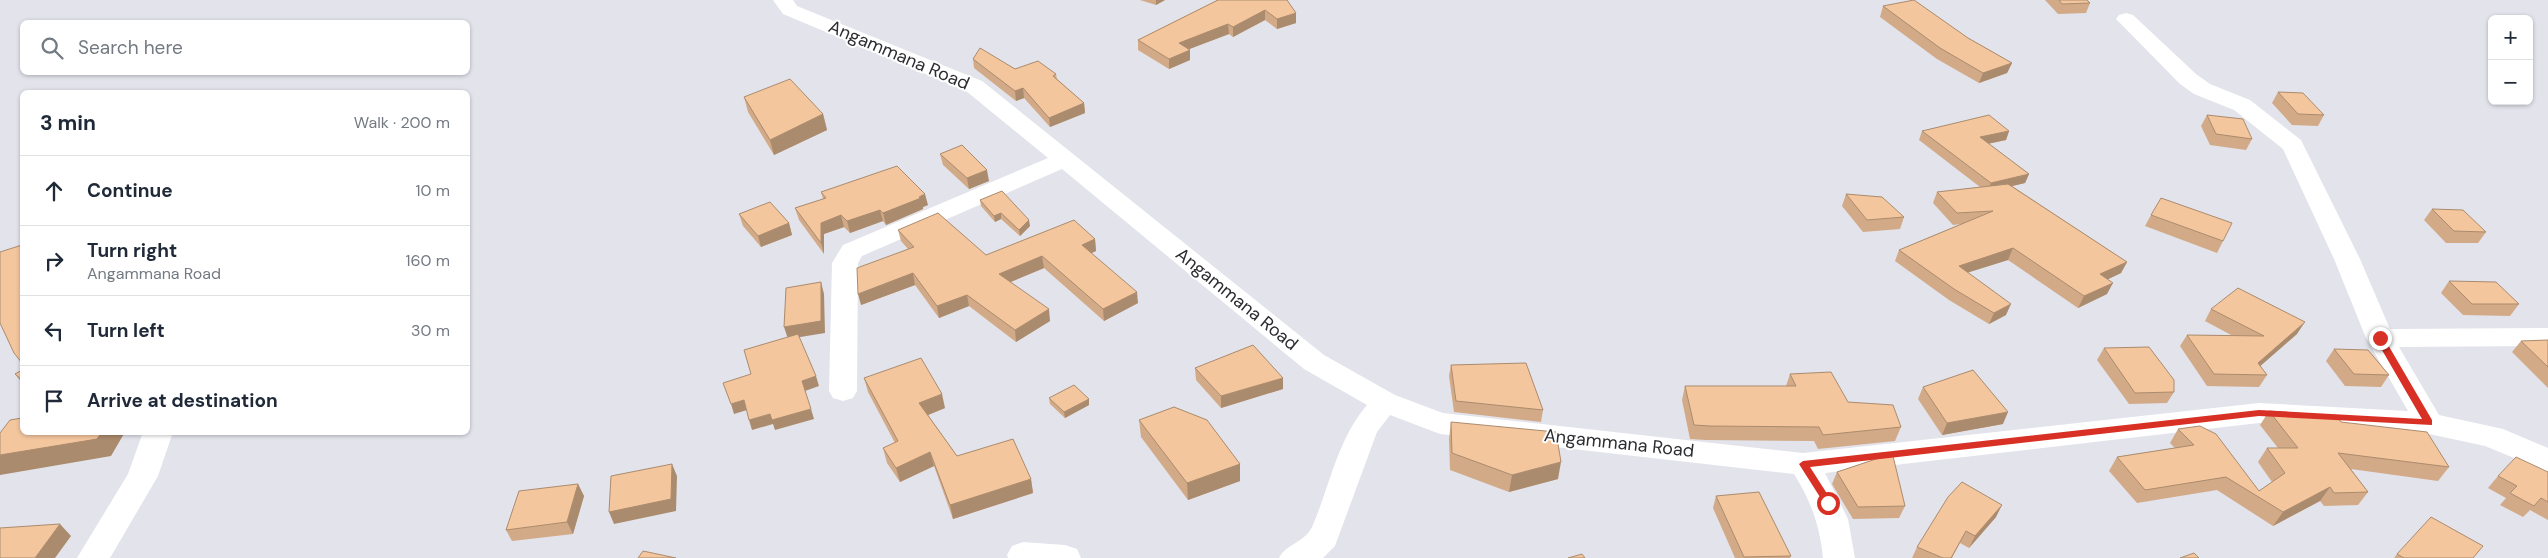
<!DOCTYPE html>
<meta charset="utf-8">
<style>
body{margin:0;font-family:"DM Sans",sans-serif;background:#f6f6f7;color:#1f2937}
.controls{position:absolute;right:15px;top:15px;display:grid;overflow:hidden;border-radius:8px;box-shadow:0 1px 4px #0004}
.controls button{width:45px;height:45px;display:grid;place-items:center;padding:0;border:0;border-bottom:1px solid #e0e1e3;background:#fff;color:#1f2937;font:25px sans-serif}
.stop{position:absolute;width:15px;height:15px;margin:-11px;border:4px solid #d93025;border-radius:50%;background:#fff}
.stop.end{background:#d93025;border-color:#fff;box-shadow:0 1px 5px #0008}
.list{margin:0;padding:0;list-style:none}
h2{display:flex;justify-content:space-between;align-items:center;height:65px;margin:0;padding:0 20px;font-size:21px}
h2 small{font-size:16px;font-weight:400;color:#747a83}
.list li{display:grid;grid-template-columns:32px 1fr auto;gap:15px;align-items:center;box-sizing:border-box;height:70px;padding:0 20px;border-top:1px solid #e0e1e3}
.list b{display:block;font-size:19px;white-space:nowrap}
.list p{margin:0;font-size:16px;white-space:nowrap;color:#747a83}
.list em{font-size:16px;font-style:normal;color:#747a83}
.icon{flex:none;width:28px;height:28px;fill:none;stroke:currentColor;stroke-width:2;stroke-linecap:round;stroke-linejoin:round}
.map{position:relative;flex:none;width:2548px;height:558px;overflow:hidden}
.search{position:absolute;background:#fff;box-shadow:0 1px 4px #0004;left:20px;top:20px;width:450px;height:55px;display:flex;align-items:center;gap:12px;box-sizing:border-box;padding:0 18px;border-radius:8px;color:#747a83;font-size:19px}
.panel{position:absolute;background:#fff;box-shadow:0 1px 4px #0004;left:20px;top:90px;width:450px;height:345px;border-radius:8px}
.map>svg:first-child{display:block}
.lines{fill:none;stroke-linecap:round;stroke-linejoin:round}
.minor{fill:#fff;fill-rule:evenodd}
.wall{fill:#d2aa87}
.shaded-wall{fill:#ab8b6e}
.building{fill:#f4c69d;stroke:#ab8b6e}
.route{fill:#d93025}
.labels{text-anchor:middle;stroke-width:4;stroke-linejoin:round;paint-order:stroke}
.street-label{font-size:18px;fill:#2c2d30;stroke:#fff}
</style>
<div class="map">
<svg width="2548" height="558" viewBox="0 0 2548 558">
<rect width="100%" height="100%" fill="#e2e3eb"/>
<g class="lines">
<!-- minor -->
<path class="minor" d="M773,0H793L797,6L982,81L1324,355L1395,395L1443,413L1803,453L2259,403L2408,411L2366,338L2334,259L2283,149L2234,110L2194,94L2180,84L2116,19L2119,15L2126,13L2133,15L2196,74L2210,84L2250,100L2301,140L2360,259L2390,329L2548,328V346L2399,347L2439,415L2503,429L2548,448V472L2485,446L2429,434L2259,423L1825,473L1848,519L1855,558H1823C1820,526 1811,501 1794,474L1440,434L1390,415L1377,432L1335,546L1323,558H1279C1286,544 1305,542 1312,527C1330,486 1337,440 1367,405L1304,369L1062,169L862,256L858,263L857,391L853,398L843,401L833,398L829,391L832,263L843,245L1048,158L966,91L783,14Z
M143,432H173L158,476L110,558H77L128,474Z
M1023,542L1065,545L1077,549L1081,558H1008L1007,555L1012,546Z"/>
</g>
<!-- wall -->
<path class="wall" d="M1140,0H1165L1156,5Z
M1216,0H1287L1296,23L1277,29L1265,20L1233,37L1229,34L1189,49L1190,60L1169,69L1138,50V40L1216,1Z
M2045,0H2087L2090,3L2086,13L2058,14Z
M1883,6L1968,38L2012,63L2007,73L1979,83L1937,59L1880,17Z
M973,59L1015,69L1056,74L1057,79L1084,103L1085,113L1050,127L1024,98L1016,101L974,68Z
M2278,92L2324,115L2318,126L2292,125L2272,103Z
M744,97L823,114L827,130L774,155L748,112Z
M2207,115L2252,139L2246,150L2210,145L2201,126Z
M1922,131H2009L2006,140L1988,144L2029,174L2025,183L2012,186L2127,262L2121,273L2108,279L2107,294L2078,308L2008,260L1968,272L2006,315L1989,324L1949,300L1895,261L1899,250L1961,224L1953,225L1933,203L1937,192L1980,187L1919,140Z
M940,154L989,181L969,189L943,165Z
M821,192L928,205L923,207V209L886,225L883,221L850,233L844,227L824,234V254L799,220L795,208L823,199Z
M1846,194L1904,217L1900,229L1863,232L1842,206Z
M980,200L1030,226L1020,236L1001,219L995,222L981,206Z
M2432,209L2486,232L2478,243H2446L2424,220Z
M739,214L789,223L792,235L761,247L743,226Z
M2151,215L2223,241L2217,253L2145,226Z
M898,230L986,255L1095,239L1096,251L1091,253L1138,303L1104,321L1044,268L1010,282L1050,321L1016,342L969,306L939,318L915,285L861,305L908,249L901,241Z
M2449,281L2519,304L2510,316L2463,315L2441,293Z
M2211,309L2297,334L2260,366L2267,375L2259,387L2207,386L2180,346L2187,335L2233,336L2205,321Z
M2548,340V388L2512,352L2521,341Z
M2104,348L2174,392L2167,403L2129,404L2097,360Z
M2334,349L2389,375L2381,387L2345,386L2326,361Z
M1451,365L1543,410L1541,422L1454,412L1449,376Z
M1195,368L1283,389L1221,408L1196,380Z
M22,370V383L15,374Z
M1790,374L1848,402L1901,427L1895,441L1818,449L1814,441L1706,440L1690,439L1682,400L1685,386H1786Z
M864,378L945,408L928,415L957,456L1031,479L1033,493L953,519L934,466L900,482L887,463L883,448L895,443L868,392Z
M1923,387L2003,424L1942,435L1918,399Z
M1049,398L1089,405L1065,418L1050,404Z
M2269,411L2341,422L2449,467L2438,481L2351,469L2368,492L2358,505L2324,506L2320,501L2273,526L2217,490L2137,503L2109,471L2117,457L2175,448L2170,443L2178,429L2259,491L2272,482L2258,462L2267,448H2278L2260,425Z
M1139,420L1240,481L1188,500L1141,437Z
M1451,422L1558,479L1509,492L1450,470L1449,439Z
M1837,472L1905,506L1899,518L1853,519L1832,484Z
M2548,472V520L2530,510L2523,517L2500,505L2506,498L2488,488L2498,476Z
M578,484L584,496L573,534L512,541L506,530Z
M1716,496L1791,556L1790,558H1735L1713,508Z
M1996,517L1969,548L1960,543L1952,558H1912L1917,547Z
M2397,554L2473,558H2394Z"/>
<!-- shaded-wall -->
<path class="shaded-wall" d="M1156,0H1165L1156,5Z
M1265,10V20L1233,37V27Z
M1296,13V23L1277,29V19Z
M1228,24L1229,34L1179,53V43Z
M1190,50V60L1169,69V59Z
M2012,63L2007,73L1979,83L1983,73Z
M1023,88L1024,98L1016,101L1015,91Z
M1084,103L1085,113L1050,127L1049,118Z
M823,114L827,130L774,155L770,140Z
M2009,131L2006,140L1976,146L1980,137Z
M987,170L989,181L969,189L967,178Z
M2029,174L2025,183L1987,192L1991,183Z
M925,194L928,205L923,207V209L886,225L883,213Z
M880,210L883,221L850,233L847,221Z
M1001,213V219L995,222L994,216Z
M841,215L844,227L824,234V254L821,243V223Z
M1029,220L1030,226L1020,236L1019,230Z
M789,223L792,235L761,247L758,236Z
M1095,239L1096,251L1083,257L1082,245Z
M2013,248L2008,260L1954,277L1959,266Z
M1042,256L1044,268L1001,286L999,274Z
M2127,262L2121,273L2094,286L2100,274Z
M913,273L915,285L861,305L858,294Z
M821,282L824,294L825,333L788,339L784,327Z
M2113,283L2107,294L2078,308L2084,296Z
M1137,292L1138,303L1104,321L1103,309Z
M967,295L969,306L939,318L937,306Z
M2011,304L2006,315L1989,324L1994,313Z
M1049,309L1050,321L1016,342L1015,330Z
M2305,322L2297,334L2250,375L2258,363Z
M816,376L819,386L805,391L802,381Z
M1283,378V389L1221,408V396Z
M942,394L945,408L923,417L919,403Z
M1089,399V405L1065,418L1064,412Z
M744,400L747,410L734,414L731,404Z
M811,409L814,419L775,430L773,424L752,430L749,420L770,414Z
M2008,412L2003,424L1942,435L1947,423Z
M102,432H125L111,456L0,475V455Z
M930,452L934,466L900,482L896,468Z
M1561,462L1558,479L1509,492L1512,475Z
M672,464L677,476L676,511L614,524L609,512Z
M1240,464V481L1188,500L1187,483Z
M1031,479L1033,493L953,519L950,505Z
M578,484L584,496L573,534L567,522Z
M2330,487L2320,501L2273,526L2283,512Z
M2002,505L1996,517L1969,548L1975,536Z
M60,524L71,536L55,558H35Z"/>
<!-- building -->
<path class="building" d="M1218,0H1287L1296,13L1277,19L1265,10L1233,27L1228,24L1179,43L1190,50L1169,59L1138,40Z
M1914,0L1968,38L2012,63L1983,73L1940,48L1883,6Z
M2059,0H2087L2090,3L2062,4Z
M980,48L1015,69L1038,61L1056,74L1053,76L1084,103L1049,118L1023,88L1015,91L973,59Z
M790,79L823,114L770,140L744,97Z
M2278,92L2303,93L2324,115L2298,114Z
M1989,115L2009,131L1980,137L2029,174L1991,183L1922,131Z
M2207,115L2243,119L2252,139L2216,134Z
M962,145L987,170L967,178L940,154Z
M897,166L925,194L919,197L921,198L883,213L880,210L847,221L841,215L821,223V243L795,208L826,198L821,192Z
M2008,184L2127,262L2100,274L2113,283L2084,296L2013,248L1959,266L2011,304L1994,313L1954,289L1899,250L1993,211L1957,213L1937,192Z
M1002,191L1029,220L1019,230L1001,213L994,216L980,200Z
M1846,194L1882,197L1904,217L1867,220Z
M2161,198L2232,223L2223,241L2151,215Z
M770,202L789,223L758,236L739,214Z
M2432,209L2463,210L2486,232L2454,231Z
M938,213L986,255L1074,220L1095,239L1082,245L1137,292L1103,309L1042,256L999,274L1049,309L1015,330L967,295L937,306L913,273L858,294L857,268L914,247L898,230Z
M22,245V363L14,353L0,323V252Z
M2449,281L2496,282L2519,304H2472Z
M821,282V321L784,327L786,288Z
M2238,288L2305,322L2258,363L2267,375L2214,374L2187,335L2264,336L2211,309Z
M798,334L816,376L802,381L811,409L772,420L770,414L749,420L744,400L731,404L723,383L751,374L744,350Z
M2548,340V367L2521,341Z
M1253,345L1283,378L1221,396L1195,368Z
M2149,347L2174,380V392L2135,393L2104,348Z
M2334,349L2368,350L2389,375L2354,374Z
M921,358L942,394L919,403L957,456L1013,439L1031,479L950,505L930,452L896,468L883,448L898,441L864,378Z
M1526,363L1543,410L1456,401L1451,365Z
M22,370V380L15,374Z
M1973,370L2008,412L1947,423L1923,387Z
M1831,372L1848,402L1893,405L1901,427L1823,435L1819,427L1710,426L1694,425L1685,386H1796L1790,374Z
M1074,385L1089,399L1064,412L1049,398Z
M1174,407L1207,420L1240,464L1187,483L1139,420Z
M2269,411L2337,416L2341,422L2427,432L2449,467L2338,453L2368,492L2334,493L2330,487L2283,512L2226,477L2145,490L2117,457L2194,445L2178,429L2200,426L2216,434L2259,491L2285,473L2267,448H2298Z
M22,418V432H102L97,439L0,455V433L10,420Z
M1451,422L1556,432L1561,462L1512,475L1452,453Z
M1893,456L1905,506L1858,507L1837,472L1882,457Z
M2516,457L2548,472V502L2541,498L2534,506L2510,493L2517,486L2498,476Z
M672,464L671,499L609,512L611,476Z
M1962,482L2002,505L1975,536L1966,531L1951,558H1943L1917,547L1948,497Z
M578,484L567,522L506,530L519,491Z
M1759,492L1791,556L1744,557L1716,496Z
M2431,517L2483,546L2473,558H2404L2397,554Z
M60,524L35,558H0V528Z
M643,551L676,558H638Z
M2194,553L2199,558H2180Z
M1582,554L1585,558H1568Z"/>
<!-- route -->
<path class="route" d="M2380,335L2384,338L2432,420V425L2259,416L1810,467L1833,503L1828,507L1825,505L1799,464L1803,461L2259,410L2422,419L2375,338Z"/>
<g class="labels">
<!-- street labels -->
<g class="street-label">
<text transform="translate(899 55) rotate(23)" y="6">Angammana Road</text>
<text transform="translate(1237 299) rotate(39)" y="6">Angammana Road</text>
<text transform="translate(1619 443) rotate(6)" y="6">Angammana Road</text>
</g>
</g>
</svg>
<div class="controls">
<button>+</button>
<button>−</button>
</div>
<div class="stop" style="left:1828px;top:503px"></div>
<div class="stop end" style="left:2380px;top:338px"></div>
<div class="search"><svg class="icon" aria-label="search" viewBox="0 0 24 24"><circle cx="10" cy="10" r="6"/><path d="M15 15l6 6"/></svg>Search here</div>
<section class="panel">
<h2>3 min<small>Walk · 200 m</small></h2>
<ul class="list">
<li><svg class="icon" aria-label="ahead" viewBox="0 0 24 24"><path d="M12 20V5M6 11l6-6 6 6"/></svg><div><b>Continue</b></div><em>10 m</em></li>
<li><svg class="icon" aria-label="right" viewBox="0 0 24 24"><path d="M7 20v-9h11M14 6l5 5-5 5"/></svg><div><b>Turn right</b><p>Angammana Road</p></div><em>160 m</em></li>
<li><svg class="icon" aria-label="left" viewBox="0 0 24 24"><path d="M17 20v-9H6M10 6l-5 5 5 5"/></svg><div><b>Turn left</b></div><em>30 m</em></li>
<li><svg class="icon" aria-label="arrive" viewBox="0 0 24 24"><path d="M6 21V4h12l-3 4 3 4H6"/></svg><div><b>Arrive at destination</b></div></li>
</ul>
</section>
</div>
